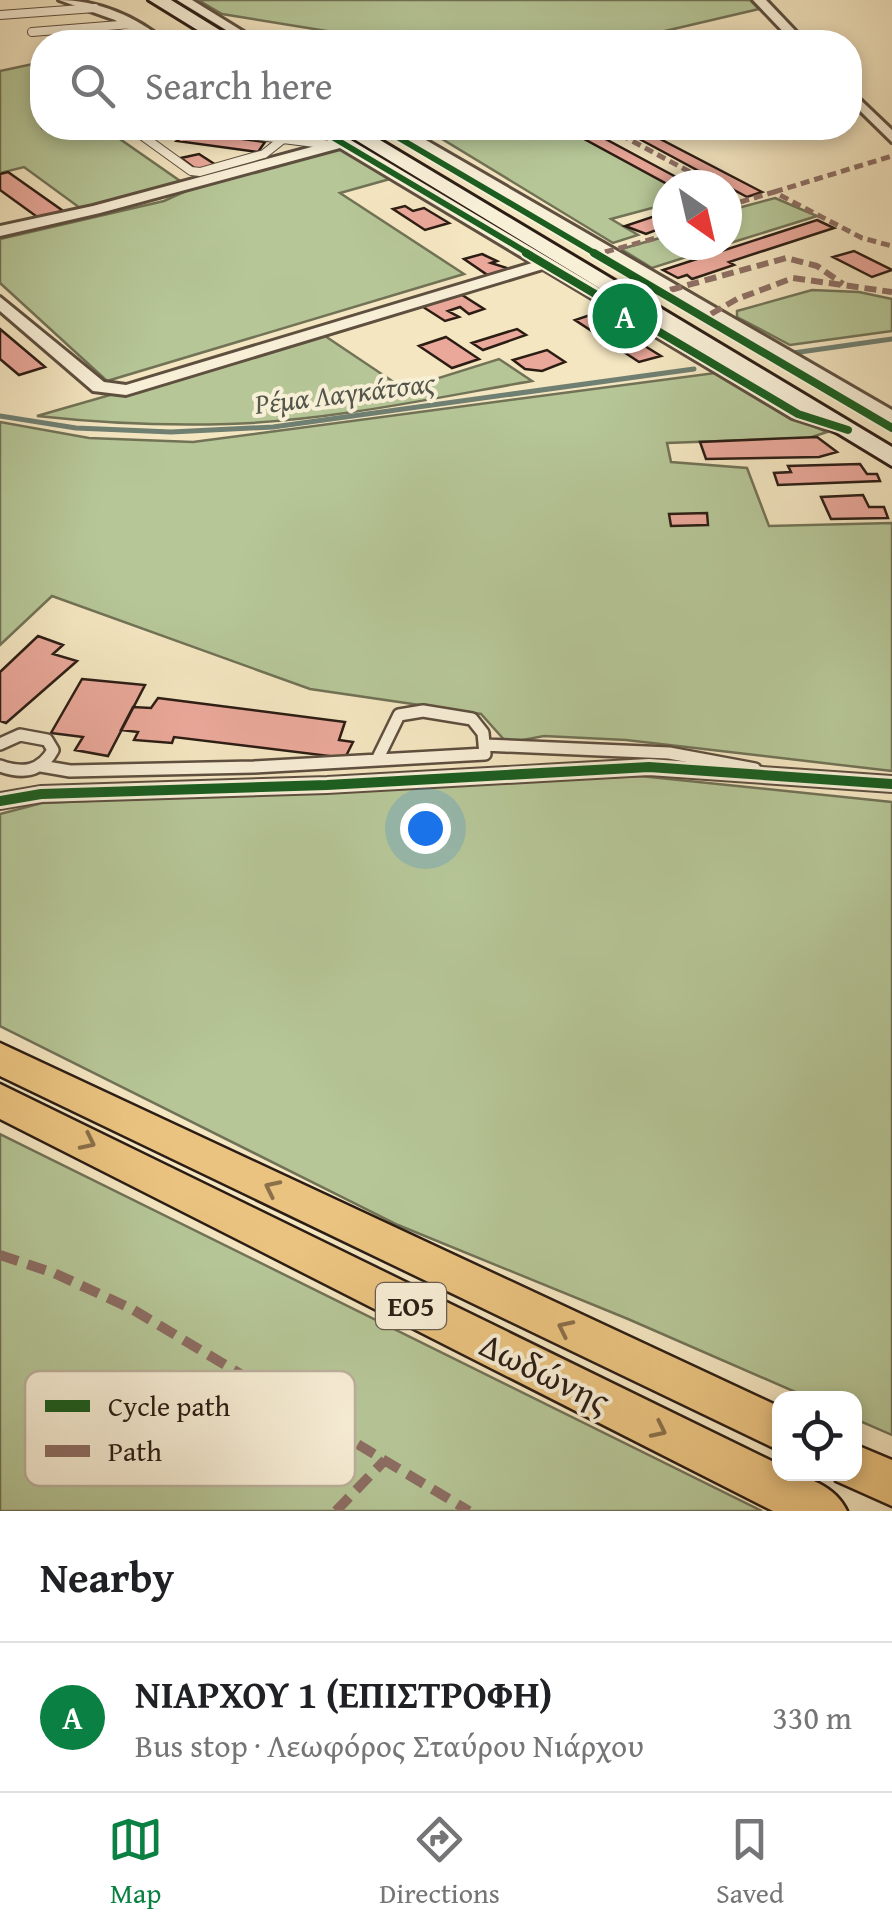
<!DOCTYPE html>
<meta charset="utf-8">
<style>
body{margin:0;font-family:"Gentium Book Plus",serif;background:#f2f2f2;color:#202124}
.controls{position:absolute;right:30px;bottom:30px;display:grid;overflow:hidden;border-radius:20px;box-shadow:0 5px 15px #0003}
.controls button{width:90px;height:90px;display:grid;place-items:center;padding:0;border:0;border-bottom:2px solid #e0e0e0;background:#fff;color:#202124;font:50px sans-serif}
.compass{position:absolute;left:652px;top:170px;width:90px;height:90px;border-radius:50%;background:#fff;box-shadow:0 5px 15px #0003;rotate:146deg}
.you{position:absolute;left:425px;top:828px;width:35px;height:35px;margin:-25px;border:8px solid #fff;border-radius:50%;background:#1a73e8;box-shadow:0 0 0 15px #1a73e833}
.badge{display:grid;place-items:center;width:65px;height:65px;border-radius:50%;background:#0b8043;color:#fff;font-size:32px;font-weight:700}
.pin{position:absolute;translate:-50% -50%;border:5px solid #fff;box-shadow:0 2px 10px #0006}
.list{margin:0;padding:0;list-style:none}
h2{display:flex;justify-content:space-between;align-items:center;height:130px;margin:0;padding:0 40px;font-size:42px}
h2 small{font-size:32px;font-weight:400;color:#757577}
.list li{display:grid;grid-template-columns:65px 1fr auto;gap:30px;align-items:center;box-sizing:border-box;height:150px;padding:0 40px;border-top:2px solid #e0e0e0}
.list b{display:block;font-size:38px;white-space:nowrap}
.list p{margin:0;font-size:32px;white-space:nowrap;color:#757577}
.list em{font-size:32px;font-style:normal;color:#757577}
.icon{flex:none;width:55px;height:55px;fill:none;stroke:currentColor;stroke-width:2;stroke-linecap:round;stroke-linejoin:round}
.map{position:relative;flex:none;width:892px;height:1511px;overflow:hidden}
.search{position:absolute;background:#fff;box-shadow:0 5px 15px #0003;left:30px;right:30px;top:30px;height:110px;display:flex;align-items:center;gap:25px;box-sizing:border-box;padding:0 35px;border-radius:40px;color:#757577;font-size:38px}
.sheet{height:280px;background:#fff}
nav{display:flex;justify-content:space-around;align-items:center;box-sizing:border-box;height:140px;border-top:2px solid #e0e0e0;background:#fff;font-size:28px;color:#757577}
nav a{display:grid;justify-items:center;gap:5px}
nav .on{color:#0b8043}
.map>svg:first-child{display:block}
.green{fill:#b6c697;stroke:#717256;stroke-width:2.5}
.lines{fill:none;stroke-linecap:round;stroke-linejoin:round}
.stream{stroke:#6f7f71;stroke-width:5}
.building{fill:#eaa89a;stroke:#2c1d14;stroke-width:2.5}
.lane-far1-casing{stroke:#5e4f3f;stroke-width:10}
.lane-casing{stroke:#5e4f3f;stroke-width:16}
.street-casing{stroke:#5e4f3f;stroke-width:6}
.secondary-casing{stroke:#2c1d14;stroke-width:6}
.primary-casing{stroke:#2c1d14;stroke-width:5}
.lane-far1{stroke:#f8efd7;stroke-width:8}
.lane{stroke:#f8efd7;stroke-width:11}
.street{fill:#f8efd7;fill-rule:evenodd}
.secondary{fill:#f8efd7;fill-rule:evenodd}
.primary{fill:#eac380;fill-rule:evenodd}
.quiet-far2{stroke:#8d6e63;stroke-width:5;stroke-dasharray:9 5;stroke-linecap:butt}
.quiet-far1{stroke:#8d6e63;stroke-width:6;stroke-dasharray:12 6;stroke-linecap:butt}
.quiet{stroke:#8d6e63;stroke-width:10;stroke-dasharray:19 10;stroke-linecap:butt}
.cycleway-far2-casing{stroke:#f8efd7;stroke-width:10}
.cycleway-far1-casing{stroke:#f8efd7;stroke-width:12}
.cycleway-casing{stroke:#f8efd7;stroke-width:16}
.cycleway-far2{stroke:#1b5e20;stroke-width:6}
.cycleway-far1{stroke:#1b5e20;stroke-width:8}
.cycleway{stroke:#1b5e20;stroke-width:10}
.oneway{stroke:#8b704a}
.labels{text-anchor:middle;stroke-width:8;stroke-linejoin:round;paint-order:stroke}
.far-water-label{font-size:28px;font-style:italic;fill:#53564a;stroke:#f8efd7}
.shield{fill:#f8efd7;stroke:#695c4e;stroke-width:2.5}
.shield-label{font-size:28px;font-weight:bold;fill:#2c1d14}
.near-street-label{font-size:35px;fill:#2c1d14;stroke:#f8efd7}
.key{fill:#f8efd7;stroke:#bbb09c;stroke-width:2.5}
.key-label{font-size:28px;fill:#2c1d14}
</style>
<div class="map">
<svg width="892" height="1511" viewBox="0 0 892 1511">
<rect width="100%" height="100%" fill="#f4e6c1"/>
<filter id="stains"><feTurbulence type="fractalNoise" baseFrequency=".002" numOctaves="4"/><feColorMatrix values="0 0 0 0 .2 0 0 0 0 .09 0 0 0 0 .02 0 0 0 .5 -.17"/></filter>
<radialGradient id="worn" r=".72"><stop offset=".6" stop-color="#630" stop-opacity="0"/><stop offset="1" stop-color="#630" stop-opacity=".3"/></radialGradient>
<!-- green -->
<path class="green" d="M198,0H750L759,9L618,42H360L351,35L222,14Z
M42,62V128H104L183,183L80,208L24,167L0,173V71Z
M424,128H564L669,185L667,204L611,219L638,235L613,243Z
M330,148L352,149L397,177L340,193L464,274L107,381L0,283V239L164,201L197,186Z
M775,198L817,216L727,244V211Z
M667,236V245H724L652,268L621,249Z
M812,290L859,292L892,299V331L790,345L737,317V311Z
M322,334L404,389L499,359L532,381C434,398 328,421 228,424C164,426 101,423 37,416Z
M715,373L777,410L827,432L809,438L667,443L671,462L747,468L769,526L892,523V771L626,740L544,736L507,743L481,714L310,689L52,596L0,645V422L89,438L193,442Z
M640,776L892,802V1435L855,1419L854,1398H809L628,1319L398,1225L0,1026V814L42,803Z
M0,1134L762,1511H0Z"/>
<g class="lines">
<!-- stream -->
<path class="stream" d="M793,353L892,339
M0,416L76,428L171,432L273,427L694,369"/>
</g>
<!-- building -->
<path class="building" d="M564,128H585L691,185H669Z
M619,128H639L762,192L747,197Z
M189,132L265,142L258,152L177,141Z
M199,154L216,165L197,170L181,158Z
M8,172L66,213L40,219L0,190V174Z
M405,206L413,211L424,208L449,223L425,230L393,209Z
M652,217L667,222V226L646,234L625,226Z
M817,220L834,228L729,262L734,265L692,279L687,275L678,278L663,270Z
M854,251L892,270L872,277L833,257Z
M482,254L497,261L491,263L510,269L489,276L464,259Z
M459,293L484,309L469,314L460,307L448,311L459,317L445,321L420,305Z
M593,314L661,356L639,362L575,320Z
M0,329L45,367L19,375L0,359Z
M517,329L526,335L483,350L472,343Z
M446,337L479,359L452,368L419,346Z
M547,350L565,362L542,371L525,369L513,360Z
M817,437L837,452L819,457L706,459L700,442Z
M860,464L867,474H877L880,481L778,485L774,473L791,472L788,466Z
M863,495L869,507H884L888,518L831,519L821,497Z
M707,513L708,525L671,526L669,514Z
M38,636L63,645L53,654L77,661L6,723L0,721V672Z
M82,679L145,685L108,756L75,750L83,737L51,733Z
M158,698L345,722L339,740L353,742L345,758L174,737L172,743L134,740L138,732L121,730L133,707L151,708Z"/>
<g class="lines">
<!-- lane-far1 casing -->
<g class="lane-far1-casing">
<path id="lane-far1" d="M0,15L95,8
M32,32L132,24
M70,42L138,31
M149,128L137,132L191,171L200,172L264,154L297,128
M195,128L331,145
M258,132L283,128"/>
</g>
<!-- lane casing -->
<g class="lane-casing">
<path id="lane" d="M0,744L20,735L47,740L53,750C41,772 22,774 0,766
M484,745L669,753L755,769
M41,766L70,771L254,767L485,754L483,733L472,719L423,711L399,715L377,760"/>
</g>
<!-- street casing -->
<g class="street-casing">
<path id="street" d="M59,0C97,0 138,17 166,42H152L115,20Z
M177,0H192L260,42H246Z
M753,0H766L806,42H793Z
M850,90L892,130V142L850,101Z
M310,128H326L349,139L804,410L851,429L842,434L792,418L543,269L126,395L93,391L0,311V297L104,382L126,385L532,263L340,148L100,213L0,236V226L93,206L330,142Z
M389,128H405L892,410V423Z
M649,760L892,777V791L649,774L327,792L41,801L0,808V794L41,787L327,778Z"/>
</g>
<!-- secondary casing -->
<g class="secondary-casing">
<path id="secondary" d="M149,0H171L239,42H217Z
M336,128H360L892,447V466Z"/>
</g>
<!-- primary casing -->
<g class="primary-casing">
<path id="primary" d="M0,1043L780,1407V1451L0,1076Z
M0,1084L780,1465V1474C806,1474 836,1487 847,1511H773L0,1119Z
M854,1444L892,1460V1506L836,1481L833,1474H854Z"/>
</g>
<!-- lane-far1 -->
<use href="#lane-far1" class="lane-far1"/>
<!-- lane -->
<use href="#lane" class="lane"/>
<!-- street -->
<use href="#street" class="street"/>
<!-- secondary -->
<use href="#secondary" class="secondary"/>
<!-- primary -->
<use href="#primary" class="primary"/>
<!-- quiet-far2 -->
<path class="quiet-far2" d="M608,128L714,185
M774,192L892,156
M727,206L774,192L862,238L892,246
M605,252L667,235"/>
<!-- quiet-far1 -->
<path class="quiet-far1" d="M670,290L786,258L817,266L843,284
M711,314L737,299L793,278L892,292"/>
<!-- quiet -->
<path class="quiet" d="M0,1255L54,1273L132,1309L469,1511
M336,1511L385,1460"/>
<!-- cycleway-far2 casing -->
<g class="cycleway-far2-casing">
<path id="cycleway-far2" d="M317,128L531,255
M382,128L598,255"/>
</g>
<!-- cycleway-far1 casing -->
<g class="cycleway-far1-casing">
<path id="cycleway-far1" d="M526,253L798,414L848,430
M594,253L892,428"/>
</g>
<!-- cycleway casing -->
<g class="cycleway-casing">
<path id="cycleway" d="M0,801L41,794L327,785L649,767L892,784"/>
</g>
<!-- cycleway-far2 -->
<use href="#cycleway-far2" class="cycleway-far2"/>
<!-- cycleway-far1 -->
<use href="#cycleway-far1" class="cycleway-far1"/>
<!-- cycleway -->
<use href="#cycleway" class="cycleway"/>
</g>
<!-- one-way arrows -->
<defs><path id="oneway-chevron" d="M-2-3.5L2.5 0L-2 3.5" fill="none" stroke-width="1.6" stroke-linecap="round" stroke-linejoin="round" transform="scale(2.5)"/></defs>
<g class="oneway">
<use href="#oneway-chevron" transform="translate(88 1142) rotate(26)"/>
<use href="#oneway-chevron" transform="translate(272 1188) rotate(-154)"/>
<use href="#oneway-chevron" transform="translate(565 1328) rotate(-154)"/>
<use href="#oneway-chevron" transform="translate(659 1430) rotate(26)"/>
</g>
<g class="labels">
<!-- far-water labels -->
<g class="far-water-label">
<text transform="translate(345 393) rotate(-7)" y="10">Ρέμα Λαγκάτσας</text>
</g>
<!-- shield labels -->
<rect class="shield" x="376" y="1283" width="70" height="46" rx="8"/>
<g class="shield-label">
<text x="411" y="1316">ΕΟ5</text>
</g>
<!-- near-street labels -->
<g class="near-street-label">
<text transform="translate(545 1373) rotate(26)" y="12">Δωδώνης</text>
</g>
</g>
<!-- legend -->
<rect x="25" y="1371" width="330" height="115" rx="15" class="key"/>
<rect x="45" y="1400" width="45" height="12" fill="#1b5e20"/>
<rect x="45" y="1445" width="45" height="12" fill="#8d6e63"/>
<g class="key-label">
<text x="108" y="1416">Cycle path</text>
<text x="108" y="1461">Path</text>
</g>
<rect width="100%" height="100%" filter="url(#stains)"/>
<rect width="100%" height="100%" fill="url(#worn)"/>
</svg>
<div class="controls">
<button><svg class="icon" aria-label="locate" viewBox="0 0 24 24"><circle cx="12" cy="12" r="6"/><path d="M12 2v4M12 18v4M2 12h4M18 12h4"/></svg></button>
</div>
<svg class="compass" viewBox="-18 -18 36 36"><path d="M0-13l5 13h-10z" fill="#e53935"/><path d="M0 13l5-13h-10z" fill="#757577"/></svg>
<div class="you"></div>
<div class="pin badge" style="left:625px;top:316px">A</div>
<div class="search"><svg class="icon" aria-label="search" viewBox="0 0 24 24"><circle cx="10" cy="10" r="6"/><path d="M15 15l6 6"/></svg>Search here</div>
</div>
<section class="sheet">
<h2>Nearby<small></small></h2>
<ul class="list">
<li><span class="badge">A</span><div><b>ΝΙΑΡΧΟΥ 1 (ΕΠΙΣΤΡΟΦΗ)</b><p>Bus stop · Λεωφόρος Σταύρου Νιάρχου</p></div><em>330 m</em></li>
</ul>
</section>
<nav>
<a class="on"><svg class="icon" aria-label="map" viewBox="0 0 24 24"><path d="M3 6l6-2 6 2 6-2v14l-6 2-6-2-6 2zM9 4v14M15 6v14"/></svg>Map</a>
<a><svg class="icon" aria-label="directions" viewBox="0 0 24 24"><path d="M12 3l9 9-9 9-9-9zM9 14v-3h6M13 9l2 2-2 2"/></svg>Directions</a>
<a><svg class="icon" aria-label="saved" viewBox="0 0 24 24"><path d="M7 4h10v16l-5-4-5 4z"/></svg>Saved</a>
</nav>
